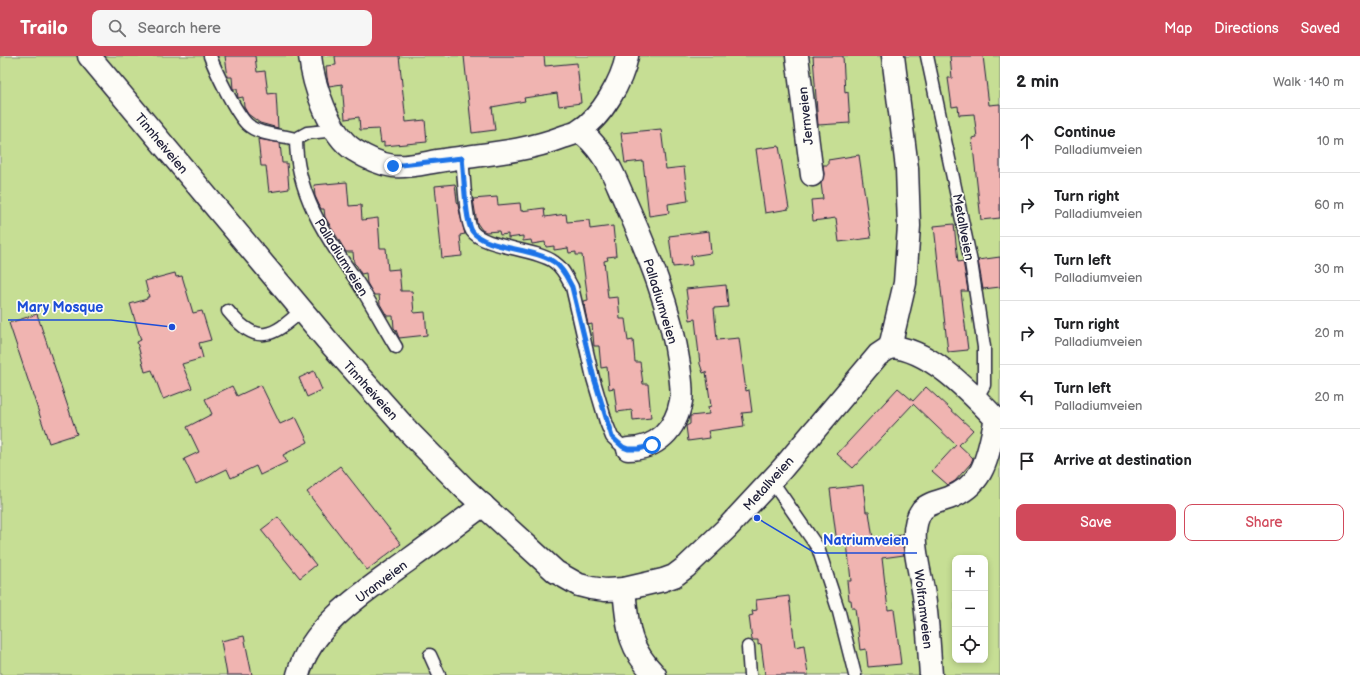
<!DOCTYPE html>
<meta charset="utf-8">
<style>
body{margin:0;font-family:"Balsamiq Sans",sans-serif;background:#f6f6f6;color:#202124}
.controls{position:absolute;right:12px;bottom:12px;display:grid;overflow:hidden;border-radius:8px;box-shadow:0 2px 6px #0003}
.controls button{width:36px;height:36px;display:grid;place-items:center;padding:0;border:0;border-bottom:1px solid #e0e0e0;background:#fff;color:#202124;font:20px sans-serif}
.stop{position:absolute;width:12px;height:12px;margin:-9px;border:3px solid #1a73e8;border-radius:50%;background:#fff}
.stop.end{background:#1a73e8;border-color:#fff;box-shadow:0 1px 4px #0008}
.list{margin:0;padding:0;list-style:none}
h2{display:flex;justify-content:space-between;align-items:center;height:52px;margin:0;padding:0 16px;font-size:17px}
h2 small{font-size:13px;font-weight:400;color:#757577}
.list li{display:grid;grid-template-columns:26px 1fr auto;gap:12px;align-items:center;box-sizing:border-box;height:64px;padding:0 16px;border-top:1px solid #e0e0e0}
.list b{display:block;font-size:15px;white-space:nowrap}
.list p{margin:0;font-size:13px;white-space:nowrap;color:#757577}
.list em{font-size:13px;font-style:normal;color:#757577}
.actions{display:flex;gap:8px;padding:12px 16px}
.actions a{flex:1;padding:9px 0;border:1px solid #d1495b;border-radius:8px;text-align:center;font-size:14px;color:#d1495b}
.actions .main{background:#d1495b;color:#fff}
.icon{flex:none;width:22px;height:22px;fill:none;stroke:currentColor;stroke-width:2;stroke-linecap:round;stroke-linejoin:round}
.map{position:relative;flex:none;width:1000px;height:619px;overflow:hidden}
header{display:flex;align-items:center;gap:24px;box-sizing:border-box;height:56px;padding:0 20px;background:#d1495b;color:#fff}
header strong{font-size:19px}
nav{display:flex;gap:22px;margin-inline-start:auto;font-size:14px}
.search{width:280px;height:36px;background:#f6f6f6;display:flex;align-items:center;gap:10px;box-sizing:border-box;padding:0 14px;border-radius:8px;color:#757577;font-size:15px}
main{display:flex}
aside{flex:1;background:#fff}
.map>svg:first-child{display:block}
.green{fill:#c6de94;stroke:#748068;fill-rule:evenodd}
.building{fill:#f0b4b1;stroke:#22223b}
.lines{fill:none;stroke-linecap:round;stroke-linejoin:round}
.service-casing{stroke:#22223b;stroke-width:15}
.minor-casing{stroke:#22223b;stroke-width:25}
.tertiary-casing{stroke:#22223b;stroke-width:25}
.service{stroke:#fdfcf7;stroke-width:12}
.minor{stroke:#fdfcf7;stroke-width:22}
.tertiary{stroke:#fdfcf7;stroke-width:22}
.route{stroke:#1a73e8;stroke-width:5}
.labels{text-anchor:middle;stroke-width:3.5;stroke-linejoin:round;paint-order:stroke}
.street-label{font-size:13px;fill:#22223b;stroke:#fdfcf7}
.leader{fill:none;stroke:#1d4ed8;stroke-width:1.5}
.callout-dot{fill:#1d4ed8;stroke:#fdfcf7;stroke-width:1.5}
.callout-label{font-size:14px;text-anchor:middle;font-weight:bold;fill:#1d4ed8;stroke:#fdfcf7;stroke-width:3.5;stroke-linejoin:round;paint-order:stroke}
</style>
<header>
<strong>Trailo</strong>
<div class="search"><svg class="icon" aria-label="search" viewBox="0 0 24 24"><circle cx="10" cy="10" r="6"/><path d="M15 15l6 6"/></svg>Search here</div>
<nav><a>Map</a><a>Directions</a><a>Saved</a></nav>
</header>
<main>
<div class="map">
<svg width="1000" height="619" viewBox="0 0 1000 619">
<rect width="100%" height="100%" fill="#fdfcf7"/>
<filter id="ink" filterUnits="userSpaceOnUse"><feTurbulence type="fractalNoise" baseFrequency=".025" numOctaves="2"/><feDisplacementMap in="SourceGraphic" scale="8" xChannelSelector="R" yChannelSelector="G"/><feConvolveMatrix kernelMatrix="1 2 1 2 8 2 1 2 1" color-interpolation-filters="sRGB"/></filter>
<g filter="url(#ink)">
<!-- green -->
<path class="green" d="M0,0H1000V619H0ZM955,502H985V604H955Z"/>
<!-- building -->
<path class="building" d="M225,0H255L257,16L265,15L268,38L276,37L278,72L260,67L248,58L244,51L243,41L238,42L237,33H233L232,21H228Z
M335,0H399L406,66L425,64L427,86L384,90V86L381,87L379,73L360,74L359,61L345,63L342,28L329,30L327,21L326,10L336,9Z
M464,0H544L545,10L577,7L581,47L559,50L557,37L524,42L525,45L492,51L495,74L472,77Z
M813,0H843L845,37L848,36L850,67L818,69Z
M950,0H983L989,49L1000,48V162L981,164L972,82L977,81L974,58L959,59L958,50L952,51L948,22H952Z
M661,73L666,113L684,111L688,145L668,148L669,157L649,160L643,105L625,107L621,77Z
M258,83L280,87L282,107H287L289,133L269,136L266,110H261Z
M779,90L789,153L765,157L756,93Z
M859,99L871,182L839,186L836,162L813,165L811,144L823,143L821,127L824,118L823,109H828V104Z
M347,126L349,150L361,149L362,164L378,162L380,192H386L388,214L399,213L401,235H412L414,257L425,256L427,279L399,282L396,274L394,272L393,260H387L380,248L379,239H374L367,227L366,217L361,218L357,210L354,207L353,196H346L325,161L324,153H321L315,140L314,129Z
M455,128L457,145L465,178L460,179L462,200L442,202L435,130Z
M497,141L498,149L520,147L521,155L544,152L545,161L566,158L567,166L589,164L590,173L613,170L616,200L607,201L608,204L604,205L608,242L618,241L620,263H625L628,285L633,284L635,306H640L643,328H648L651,362L633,364L632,354L617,356L614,332L609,333L607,311L601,312L599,290H594L592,268L588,269L585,254L584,245L588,244L582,199H576V196L569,197L568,192L554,194V190L546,191L545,186L532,188L531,184L523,185V180L508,182V178L500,179L499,175L486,176L482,174L477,167L473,143Z
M954,168L958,206L963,205L968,235H961L968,294L948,296L934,170Z
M709,175L711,197L691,200L692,209L673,211L669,180Z
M1000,201V231L983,233L978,204Z
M175,217L176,221L182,220L193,257L202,255L211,284L199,287L203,302L182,308L192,332L163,343L152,314L145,316L137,286L141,284L130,248L147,243V241H149L145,225Z
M726,229L728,251L714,252L717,284L739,282L746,335L749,334L752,356L742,357L744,370L708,375L710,382L688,385L686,370L690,368V360L709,358L708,351L711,350L706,316L703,317L700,308L695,263L690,264L686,233Z
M37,258L77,378L49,387L9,267Z
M314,315L322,334L307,341L299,322Z
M261,329L280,368L296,361L308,386L283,399L287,406L260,419L256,410L231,422L227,413L196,428L184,403L199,396L187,371L212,358L205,343L232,330L237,340Z
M926,331L973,374L959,389L973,402L971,407L955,425L948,429L932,415L956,389L913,348L853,412L837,398L898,332L913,345Z
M340,410L401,488L367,514L307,436Z
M863,429L866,456H869L873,483L902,479L904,499L882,502L888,554L894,553L901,608L868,611L866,593L860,594L855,552H852L851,544H849L847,525H851L847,486L837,487L830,433Z
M278,461L316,509L300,522L261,474Z
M789,540L795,591L804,589L808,619H765L761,588L758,589V584H752L749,560L753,559L752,555L757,554L756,544Z
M244,580L252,619H227L221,585Z"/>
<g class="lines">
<!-- service casing -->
<g class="service-casing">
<path id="service" d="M210,0C216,16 235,56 247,68C258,79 282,79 296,83L307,77L336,74
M927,0L971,206L984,291V329L976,343
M296,83C296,135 324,179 354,221C369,243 382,268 396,291
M462,102C464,117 465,164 472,175C484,192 535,192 554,206C563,212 567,222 572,231L593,322L606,366L612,381L623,391L628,393
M228,255C257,290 272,282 302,254
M771,424L818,492L839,556L855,619
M748,591L750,619
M430,599L439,619"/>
</g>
<!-- minor casing -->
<g class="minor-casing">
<path id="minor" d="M310,0C313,28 329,78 354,94C365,101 379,108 393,110C409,112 428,106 444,104C484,98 524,96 563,81C568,79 575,78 579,75C602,61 622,25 627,0
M797,0L812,119
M579,75C588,81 596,90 602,99C612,112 618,130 625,145C648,197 671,252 679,309C680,320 683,334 681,345C676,373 657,393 628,393
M890,291C929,292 970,336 996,363
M624,533L663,524L674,520L686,511L727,472L782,413L878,299L890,291L905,227L909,170L907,112L893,0
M298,619C311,568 370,532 410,503C435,485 459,467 483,449
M931,619C929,593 928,566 924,540C921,517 906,475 922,454C928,447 941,445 949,442C987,427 987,399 996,363L1000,367"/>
</g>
<!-- tertiary casing -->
<g class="tertiary-casing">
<path id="tertiary" d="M89,0L327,284L409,376L464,432L556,516L579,529L591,532L605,534L624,533C628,571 627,590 655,619"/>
</g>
<!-- service -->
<use href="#service" class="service"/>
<!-- minor -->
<use href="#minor" class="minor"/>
<!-- tertiary -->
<use href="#tertiary" class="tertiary"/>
</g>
</g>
<g class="lines" filter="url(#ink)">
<!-- route -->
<path class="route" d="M393,110L462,102C464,118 465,164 472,175C484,193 535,192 554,206C563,212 567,222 572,231L594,322L612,381L623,391L628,393H639L652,389"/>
</g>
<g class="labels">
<!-- street labels -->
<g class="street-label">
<text transform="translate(805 60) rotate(-96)" y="5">Jernveien</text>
<text transform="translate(162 87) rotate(50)" y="5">Tinnheiveien</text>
<text transform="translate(964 171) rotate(79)" y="5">Metallveien</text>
<text transform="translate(342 201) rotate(58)" y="5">Palladiumveien</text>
<text transform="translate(661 245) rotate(73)" y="5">Palladiumveien</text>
<text transform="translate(371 334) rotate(48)" y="5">Tinnheiveien</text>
<text transform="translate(768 427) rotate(-48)" y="5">Metallveien</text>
<text transform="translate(381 525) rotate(-37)" y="5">Uranveien</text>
<text transform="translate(924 553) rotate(83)" y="5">Wolframveien</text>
</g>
</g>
<!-- callouts -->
<path class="leader" d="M172 271L111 264H8M757 462L815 497H917"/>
<g class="callout-dot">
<circle cx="172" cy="271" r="4"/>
<circle cx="757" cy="462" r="4"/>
</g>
<g class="callout-label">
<text x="60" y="256">Mary Mosque</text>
<text x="866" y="489">Natriumveien</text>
</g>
</svg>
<div class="controls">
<button>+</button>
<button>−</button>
<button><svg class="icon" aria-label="locate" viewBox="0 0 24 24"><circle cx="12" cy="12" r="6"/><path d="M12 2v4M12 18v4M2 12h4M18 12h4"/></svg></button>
</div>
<div class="stop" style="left:652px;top:389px"></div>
<div class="stop end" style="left:393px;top:110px"></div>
</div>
<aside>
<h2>2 min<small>Walk · 140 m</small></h2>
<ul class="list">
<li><svg class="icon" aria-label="ahead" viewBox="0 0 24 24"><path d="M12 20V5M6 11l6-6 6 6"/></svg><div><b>Continue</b><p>Palladiumveien</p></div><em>10 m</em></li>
<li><svg class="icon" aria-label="right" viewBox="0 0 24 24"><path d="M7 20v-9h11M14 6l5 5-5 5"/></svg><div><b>Turn right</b><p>Palladiumveien</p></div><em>60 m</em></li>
<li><svg class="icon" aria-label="left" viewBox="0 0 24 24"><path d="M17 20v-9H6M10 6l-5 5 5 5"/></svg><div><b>Turn left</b><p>Palladiumveien</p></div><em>30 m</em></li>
<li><svg class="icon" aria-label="right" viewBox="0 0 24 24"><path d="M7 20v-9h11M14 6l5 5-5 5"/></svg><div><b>Turn right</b><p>Palladiumveien</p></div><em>20 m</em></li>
<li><svg class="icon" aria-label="left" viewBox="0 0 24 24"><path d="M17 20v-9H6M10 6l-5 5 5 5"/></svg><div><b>Turn left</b><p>Palladiumveien</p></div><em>20 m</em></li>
<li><svg class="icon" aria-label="arrive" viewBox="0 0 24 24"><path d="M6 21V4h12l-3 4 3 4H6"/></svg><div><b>Arrive at destination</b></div></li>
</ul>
<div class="actions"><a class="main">Save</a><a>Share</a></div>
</aside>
</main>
